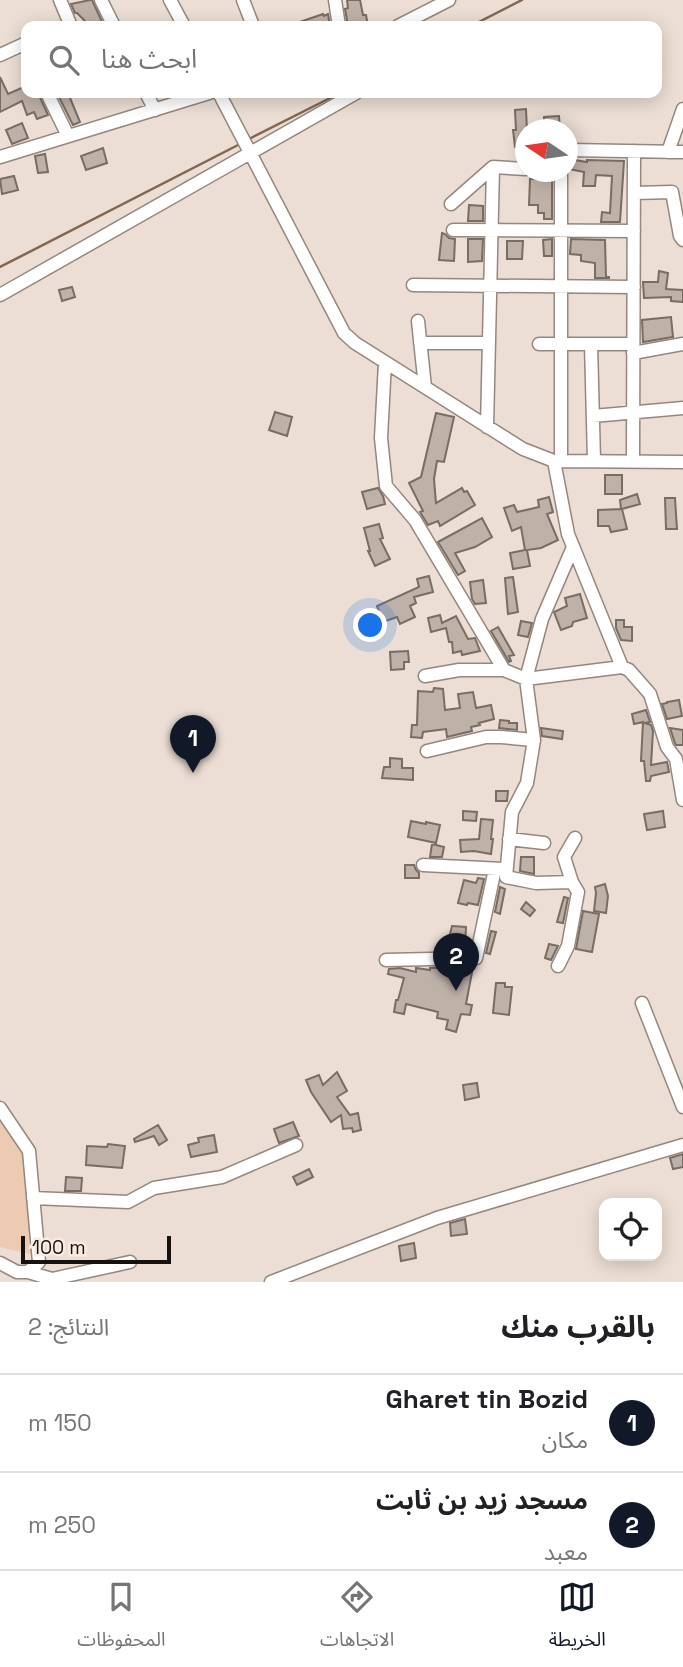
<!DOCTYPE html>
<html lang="ar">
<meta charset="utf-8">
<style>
body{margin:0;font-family:"Space Grotesk","Noto Sans Arabic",sans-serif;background:#f2f2f2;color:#202124;direction:rtl}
.controls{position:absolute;right:21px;bottom:21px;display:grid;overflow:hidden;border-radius:14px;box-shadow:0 4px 18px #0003}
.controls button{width:63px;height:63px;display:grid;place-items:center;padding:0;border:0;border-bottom:2px solid #e0e0e0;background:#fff;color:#202124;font:35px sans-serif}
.compass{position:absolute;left:515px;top:119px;width:63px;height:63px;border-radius:50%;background:#fff;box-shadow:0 4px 18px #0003;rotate:283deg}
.scale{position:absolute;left:21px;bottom:18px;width:150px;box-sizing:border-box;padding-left:7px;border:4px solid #17120f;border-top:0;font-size:19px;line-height:24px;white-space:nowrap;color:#17120f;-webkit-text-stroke:5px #f9ebe1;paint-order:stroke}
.you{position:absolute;left:371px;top:626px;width:24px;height:24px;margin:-18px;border:5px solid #fff;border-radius:50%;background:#1a73e8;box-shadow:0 0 0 10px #1a73e833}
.badge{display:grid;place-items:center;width:46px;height:46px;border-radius:50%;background:#111827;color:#fff;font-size:23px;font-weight:700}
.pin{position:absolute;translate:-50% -58px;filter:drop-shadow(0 2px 4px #0008)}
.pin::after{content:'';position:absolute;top:37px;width:24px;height:21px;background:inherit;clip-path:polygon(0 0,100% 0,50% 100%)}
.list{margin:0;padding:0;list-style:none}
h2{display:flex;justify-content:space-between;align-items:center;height:91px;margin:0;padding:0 28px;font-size:30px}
h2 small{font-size:23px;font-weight:400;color:#757577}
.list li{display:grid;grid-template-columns:46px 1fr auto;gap:21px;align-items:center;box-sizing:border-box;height:98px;padding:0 28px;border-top:2px solid #e0e0e0}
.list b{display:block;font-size:26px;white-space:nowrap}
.list p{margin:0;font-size:23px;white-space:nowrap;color:#757577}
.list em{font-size:23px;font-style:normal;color:#757577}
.icon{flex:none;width:38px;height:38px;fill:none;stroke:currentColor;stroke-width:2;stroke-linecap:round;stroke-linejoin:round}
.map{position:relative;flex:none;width:683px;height:1282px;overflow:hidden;direction:ltr}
.search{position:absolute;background:#fff;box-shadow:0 4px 18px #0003;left:21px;right:21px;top:21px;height:77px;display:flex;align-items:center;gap:18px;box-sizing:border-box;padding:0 24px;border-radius:14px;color:#757577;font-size:26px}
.sheet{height:287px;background:#fff}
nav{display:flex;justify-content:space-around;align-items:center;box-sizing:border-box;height:98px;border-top:2px solid #e0e0e0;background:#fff;font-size:19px;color:#757577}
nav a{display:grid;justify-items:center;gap:4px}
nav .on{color:#111827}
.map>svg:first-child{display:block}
.green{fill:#edcbb3}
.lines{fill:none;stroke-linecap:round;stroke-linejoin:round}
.stream{stroke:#826651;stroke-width:2.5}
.building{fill:#beb1a8;stroke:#786c63;stroke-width:2}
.minor-casing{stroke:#93877e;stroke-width:15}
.minor{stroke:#fff;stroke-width:12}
</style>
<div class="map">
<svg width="683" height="1282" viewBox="0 0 683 1282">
<rect width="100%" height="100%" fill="#ecded4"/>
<!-- green -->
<path class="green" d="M0,1108L33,1161V1255L0,1247Z"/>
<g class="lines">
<!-- stream -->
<path class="stream" d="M471,26L522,0
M249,139L340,93
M0,267L240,144"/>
</g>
<!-- building -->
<path class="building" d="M90,0H92L104,26H90L77,13H75L71,4Z
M347,0H360L363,15H366L368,26H348L345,9L348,8Z
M323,14L324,16L328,14L330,26H291V25Z
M0,77L8,94L26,86V93H38L48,115L37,119L34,112L27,115L22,101L0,112Z
M57,93H68L80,122L73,125Z
M526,109L527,130H524L525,146L515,147L513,130H516L515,110Z
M559,116L560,130H544V117Z
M22,123L28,138L12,144L6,130Z
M103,148L107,163L86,170L81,156Z
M45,154L48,172L38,173L35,156Z
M568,159L587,162V160L624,161L620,222H601L602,212L610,213L612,176L596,175L595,186H583L584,172L569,169Z
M14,176L18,190L2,194L0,179Z
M530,179H552V219H544V213H538V205H529Z
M469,205L483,206V221H468Z
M442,233L445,234L449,238L455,239L454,261L439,260Z
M468,239H483L482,261L468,262Z
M552,239V256H544L543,240Z
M571,239L605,240L606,277H609V278H595V263L581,261V255L570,254Z
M507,241H523L522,259H507Z
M659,271L668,273L666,289L683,290V302L671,301V297L644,298L643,282H658Z
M72,287L75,297L62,301L59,290Z
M671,317L673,337L643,342L642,320Z
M275,412L292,417L287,436L269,430Z
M436,413L454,417L444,462L437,461L434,479L436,503L462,488L464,492L467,491L475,505L440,526L438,521L428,525L420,512L423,511L409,483L421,477Z
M605,475H622V494H605Z
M378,488L383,496L385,504L367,509L362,492Z
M637,494L640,504L622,509L627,529L611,532L609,526H598V510L621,509L620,500Z
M549,497L553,512L547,514L558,540L541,548L527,550L530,566L513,569L510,553L525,550L521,527L512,531L504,508L514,505L517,512L539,507L538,500Z
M665,498H675L677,529H666Z
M482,518L492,537L475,547L455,553L465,571L458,575L438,542Z
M379,524L383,538L380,539L390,559L375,566L368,551H370L364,528Z
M429,576L433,592L414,597L416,603L410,606L415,617L400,624L397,617L383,622L377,606L419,587L417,579Z
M513,577L518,612L508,614L505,578Z
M483,580L486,603L475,604L472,599L470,582Z
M580,594L587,618L573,622L572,626L561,630L554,612L567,606L565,598Z
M440,615L442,623L456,616L468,639L475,638L480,651L462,655L461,651L453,653L452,642H449L446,628L431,632L428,618Z
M616,620H624V627H632V641L621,640L616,628Z
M521,621L532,623L528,637L518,635Z
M498,627L514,655L509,656L511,661L509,662L491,631Z
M408,651L409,662H404V669L391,670L390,652Z
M434,688L443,689L445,710L460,708L458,694L473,692L476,708L491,705L494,719L479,723L480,725L471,727L472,731L447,737L446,729L423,732L422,738L411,737L412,725H417L418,691L433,692Z
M679,700L682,716L667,719L662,704L667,703V702Z
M646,710L650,722L645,723L651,725L653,731L651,765L667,762L669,772L651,776L650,781H646L644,761H641L643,722L634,724L632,714Z
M500,720L509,721V723H517V730L499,728Z
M541,728L563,731L562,739L542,736Z
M670,728L683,730V745H676L675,743Z
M390,758L402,759V768H413V780L382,778L384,767H390Z
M496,791H508L507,801H496Z
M463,811L477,812L476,821L463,820Z
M663,811L665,827L647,830L644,814Z
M481,819L493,820L491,839H493L491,854L474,851L461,852L460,840L479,839Z
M411,821L426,824V822L440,825L436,843L408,837Z
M432,844L444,847L442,857H430Z
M521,857H534V874L520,871Z
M405,865H414L416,870L419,873V878H405Z
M478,878L484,879L478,905L468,903L467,905L458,903L464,880L476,883Z
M605,884L608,896L606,913L594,911L596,893L595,887Z
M500,887L505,889L500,914L495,912Z
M564,897L568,898L563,923L557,922Z
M526,902L535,910L530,916L521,909Z
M583,911L599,914L592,952L576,949Z
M452,926L466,927L465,946L469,947V949L446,950Z
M491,931L496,932L490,954L486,953Z
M549,944L558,946L551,960L545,958Z
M473,967L466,1004L472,1005L470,1015L461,1014L456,1032L446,1029L448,1020L437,1018L438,1012L406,1004L404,1014L394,1012L396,1000H398L404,978L388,974L389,969L400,968L416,972V968L430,970V968Z
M496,983H505V987H512L509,1015L493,1013Z
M337,1072L347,1091L337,1097L350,1115L358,1113L361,1130L353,1132L352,1128L343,1129L341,1115L331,1122L311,1092L306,1080L319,1075L323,1085Z
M477,1083L479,1097L465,1100L463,1085Z
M293,1122L299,1136L279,1143L274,1129Z
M158,1125L167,1140L159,1145L154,1136L135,1142L134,1139Z
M214,1135L217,1152L191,1157L188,1145L199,1142L198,1138Z
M108,1144L125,1146L122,1168L86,1165L87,1146L107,1147Z
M683,1154V1167L673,1169L670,1158Z
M309,1169L313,1177L297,1185L293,1177Z
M66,1177L82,1178L81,1191H65Z
M465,1219L467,1234L451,1236L450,1223Z
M414,1243L416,1258L401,1261L399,1246Z"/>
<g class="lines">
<!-- minor casing -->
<g class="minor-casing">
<path id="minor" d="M60,0L71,26
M101,0L114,26
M170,0L184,26
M243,0L253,26
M335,0L339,26
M398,26L449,0
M0,55L24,44L26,48
M47,93L68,136
M146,93L155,110
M219,93L344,333L355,343L523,449L554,461L683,462
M568,150L683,152
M668,152L683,109
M0,157L209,93
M561,172V461
M634,193L672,192L680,236L683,240
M451,204L493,167L526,169
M453,230L634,231
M413,285L634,287
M0,295L356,93
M418,321L425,387
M420,343H489
M539,344H633
M591,344L594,461
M633,353L683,344
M385,362L381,438L386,486L415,520L504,670L526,679L622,667L629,670L650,694L667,747L676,759L683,800
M593,416L683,408
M487,427L493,167
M554,461L568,534L622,667
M633,461L634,151
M425,676L459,670H504
M427,751L486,737H501L534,740
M509,839L544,843
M423,865L503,869
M572,882L536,883L506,877L512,812L527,783L534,740L526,679L542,619L573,547
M386,960L476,958L495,869
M558,966L568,946L578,892L572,882L564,857L575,838
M642,1003L683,1107
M0,1108L29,1151L39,1262L28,1272H17L0,1263
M33,1198L128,1202L154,1188L222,1177L296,1145
M28,1272L52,1279L130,1262
M271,1282L437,1218L683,1145"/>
</g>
<!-- minor -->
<use href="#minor" class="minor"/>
</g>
</svg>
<div class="controls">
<button><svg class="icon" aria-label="locate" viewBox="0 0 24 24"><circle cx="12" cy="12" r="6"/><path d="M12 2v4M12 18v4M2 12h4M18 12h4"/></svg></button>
</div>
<svg class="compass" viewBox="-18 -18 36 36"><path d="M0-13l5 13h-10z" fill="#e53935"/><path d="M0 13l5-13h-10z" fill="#757577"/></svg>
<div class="scale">100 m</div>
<div class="you"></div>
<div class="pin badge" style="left:193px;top:773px">1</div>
<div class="pin badge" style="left:456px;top:991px">2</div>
<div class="search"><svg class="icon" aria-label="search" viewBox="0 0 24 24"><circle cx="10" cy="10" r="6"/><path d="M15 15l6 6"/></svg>ابحث هنا</div>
</div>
<section class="sheet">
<h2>بالقرب منك<small>النتائج: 2</small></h2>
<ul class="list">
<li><span class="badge">1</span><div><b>Gharet tin Bozid</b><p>مكان</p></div><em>150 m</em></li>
<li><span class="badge">2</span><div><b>مسجد زيد بن ثابت</b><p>معبد</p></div><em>250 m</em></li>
</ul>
</section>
<nav>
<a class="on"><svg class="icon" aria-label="map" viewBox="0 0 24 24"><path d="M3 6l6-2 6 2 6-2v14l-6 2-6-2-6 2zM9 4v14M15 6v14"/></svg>الخريطة</a>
<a><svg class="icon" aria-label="directions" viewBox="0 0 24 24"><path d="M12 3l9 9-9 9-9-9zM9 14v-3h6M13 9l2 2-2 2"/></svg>الاتجاهات</a>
<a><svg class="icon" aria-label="saved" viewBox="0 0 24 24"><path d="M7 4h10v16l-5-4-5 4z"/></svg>المحفوظات</a>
</nav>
